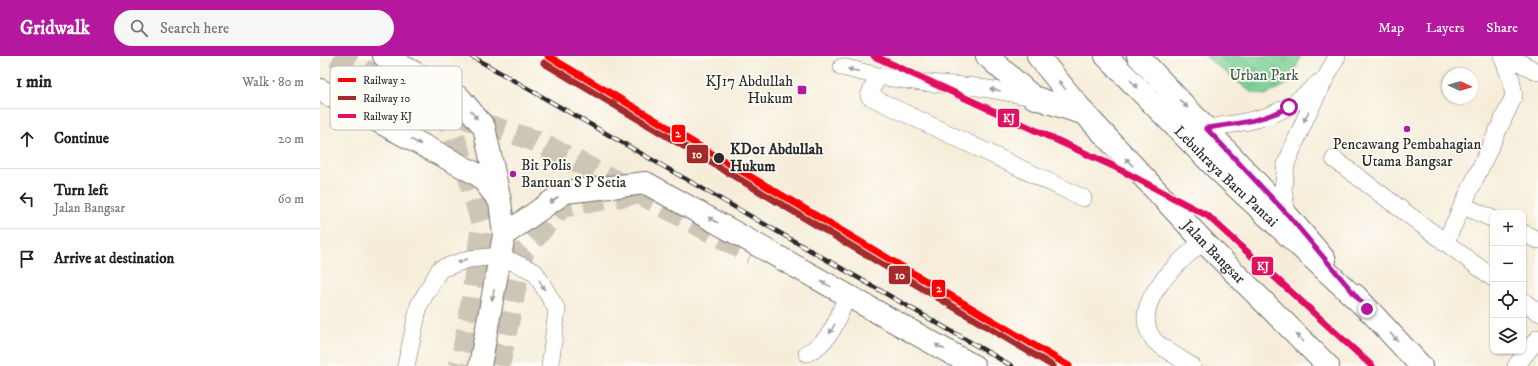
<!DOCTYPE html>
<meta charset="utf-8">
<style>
body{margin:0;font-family:"IM FELL DW Pica",serif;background:#f6f6f6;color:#202124}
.controls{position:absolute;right:12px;bottom:12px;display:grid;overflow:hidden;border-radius:8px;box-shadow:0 1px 3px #0004}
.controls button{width:36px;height:36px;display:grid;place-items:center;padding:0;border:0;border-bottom:1px solid #e0e0e0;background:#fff;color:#202124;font:20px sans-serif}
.compass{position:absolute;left:1122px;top:12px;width:36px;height:36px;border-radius:50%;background:#fff;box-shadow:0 1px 3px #0004;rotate:94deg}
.stop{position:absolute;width:12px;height:12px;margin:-9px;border:3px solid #b5179e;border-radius:50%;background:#fff}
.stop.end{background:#b5179e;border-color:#fff;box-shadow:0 1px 4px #0008}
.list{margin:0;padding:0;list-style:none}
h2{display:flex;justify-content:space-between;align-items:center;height:52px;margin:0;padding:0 16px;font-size:17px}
h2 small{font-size:13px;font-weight:400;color:#757577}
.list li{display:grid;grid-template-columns:26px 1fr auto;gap:12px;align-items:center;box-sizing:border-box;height:60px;padding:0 16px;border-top:1px solid #e0e0e0}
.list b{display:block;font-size:15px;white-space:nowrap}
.list p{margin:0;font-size:13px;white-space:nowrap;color:#757577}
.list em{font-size:13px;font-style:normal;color:#757577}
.icon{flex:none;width:22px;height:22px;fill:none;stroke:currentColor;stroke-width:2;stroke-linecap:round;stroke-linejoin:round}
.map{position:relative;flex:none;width:1218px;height:310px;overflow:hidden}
header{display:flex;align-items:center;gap:24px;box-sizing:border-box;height:56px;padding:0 20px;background:#b5179e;color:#fff}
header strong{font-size:19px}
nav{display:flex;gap:22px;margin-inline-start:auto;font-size:14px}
.search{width:280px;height:36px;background:#f6f6f6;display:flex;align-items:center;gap:10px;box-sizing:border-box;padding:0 14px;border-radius:22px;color:#757577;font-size:15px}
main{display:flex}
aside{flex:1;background:#fff}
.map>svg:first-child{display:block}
.park{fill:url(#park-crowns);stroke:#537e60}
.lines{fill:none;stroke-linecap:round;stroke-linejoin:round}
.street-tunnel{stroke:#cdc6b6;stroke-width:22;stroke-dasharray:22 11;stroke-linecap:butt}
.lane-casing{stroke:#726f68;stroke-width:18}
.street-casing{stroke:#726f68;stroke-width:24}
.secondary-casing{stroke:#726f68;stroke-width:24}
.highway-casing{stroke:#726f68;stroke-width:24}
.lane{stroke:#fff;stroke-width:17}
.street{stroke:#fff;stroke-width:22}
.secondary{stroke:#fff;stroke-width:22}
.highway{stroke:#fff;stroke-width:22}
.rail-casing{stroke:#2b2b2b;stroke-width:4.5}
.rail{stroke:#fdfcf7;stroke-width:3;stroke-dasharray:9;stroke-linecap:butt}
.rail-1-casing{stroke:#fdfcf7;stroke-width:10}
.rail-2-casing{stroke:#fdfcf7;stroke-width:10}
.rail-3-casing{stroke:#fdfcf7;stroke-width:10}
.rail-1{stroke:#f00;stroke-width:7}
.rail-2{stroke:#a52a2a;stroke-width:7}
.rail-3{stroke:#e0115f;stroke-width:7}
.oneway{fill:#a0a0a0}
.route{stroke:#b5179e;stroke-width:5}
.poi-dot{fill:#b5179e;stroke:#fdfcf7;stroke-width:1.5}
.stop-dot{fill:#2b2b2b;stroke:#fdfcf7;stroke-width:1.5}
.labels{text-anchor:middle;stroke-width:3.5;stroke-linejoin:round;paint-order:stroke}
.park-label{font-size:15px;fill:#435d4a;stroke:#fdfcf7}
.poi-label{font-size:15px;fill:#2b2b2b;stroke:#fdfcf7;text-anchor:end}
.stop-label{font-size:15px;font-weight:bold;fill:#2b2b2b;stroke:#fdfcf7;text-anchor:start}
.street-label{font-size:15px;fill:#2b2b2b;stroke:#fdfcf7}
.key{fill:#fdfcf7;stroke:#bebdba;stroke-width:1}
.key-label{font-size:11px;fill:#2b2b2b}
.line-badge{stroke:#fdfcf7;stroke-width:1.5}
.badge-label{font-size:11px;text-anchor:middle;font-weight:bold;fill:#fff}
</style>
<header>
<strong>Gridwalk</strong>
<div class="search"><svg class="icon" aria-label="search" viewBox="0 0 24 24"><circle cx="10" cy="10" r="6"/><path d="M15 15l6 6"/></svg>Search here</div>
<nav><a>Map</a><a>Layers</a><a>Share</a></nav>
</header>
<main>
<aside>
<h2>1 min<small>Walk · 80 m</small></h2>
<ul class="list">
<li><svg class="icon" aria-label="ahead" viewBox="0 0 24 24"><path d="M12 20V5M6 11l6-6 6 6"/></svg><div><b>Continue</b></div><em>20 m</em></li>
<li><svg class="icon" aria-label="left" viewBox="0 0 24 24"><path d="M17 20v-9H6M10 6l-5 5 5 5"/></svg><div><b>Turn left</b><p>Jalan Bangsar</p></div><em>60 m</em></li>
<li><svg class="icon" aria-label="arrive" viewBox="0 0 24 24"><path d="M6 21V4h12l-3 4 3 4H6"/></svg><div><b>Arrive at destination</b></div></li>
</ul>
</aside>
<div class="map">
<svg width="1218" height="310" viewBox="0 0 1218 310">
<defs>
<pattern id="park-crowns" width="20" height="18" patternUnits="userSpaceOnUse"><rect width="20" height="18" fill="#7bd094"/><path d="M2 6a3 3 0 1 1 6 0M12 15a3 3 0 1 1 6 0" fill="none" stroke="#65a979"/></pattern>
</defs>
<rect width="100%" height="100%" fill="#fdfcf7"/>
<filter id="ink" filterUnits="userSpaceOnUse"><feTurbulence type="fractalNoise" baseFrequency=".025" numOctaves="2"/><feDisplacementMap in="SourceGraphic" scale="8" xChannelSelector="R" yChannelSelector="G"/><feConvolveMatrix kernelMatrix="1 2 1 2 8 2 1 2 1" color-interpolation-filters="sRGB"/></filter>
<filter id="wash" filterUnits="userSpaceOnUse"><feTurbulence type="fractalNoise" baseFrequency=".012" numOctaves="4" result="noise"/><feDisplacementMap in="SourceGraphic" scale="16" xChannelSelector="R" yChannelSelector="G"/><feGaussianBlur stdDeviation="0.9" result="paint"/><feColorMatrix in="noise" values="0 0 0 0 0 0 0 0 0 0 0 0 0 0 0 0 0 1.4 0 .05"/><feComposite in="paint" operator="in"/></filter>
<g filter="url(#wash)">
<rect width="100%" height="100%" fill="#f6edd9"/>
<!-- park -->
<path class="park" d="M885,0H981L969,27L946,39L931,36Z"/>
</g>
<g filter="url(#ink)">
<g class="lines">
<!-- street-tunnel -->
<path class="street-tunnel" d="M14,0L148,63L216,85L319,137L432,198
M122,51L148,117L162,169L148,271L140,310
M179,310L203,196L241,151L319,137"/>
<!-- lane casing -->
<g class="lane-casing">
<path id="lane" d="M1187,0L1218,16
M522,11L558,20L608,27L657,31L713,41
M558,20L549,40L763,142
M886,72C932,66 965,61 998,27
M1014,103L1173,222
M1144,150L1173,163
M967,159L963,133L966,108L986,61L1017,0
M1203,177L1218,184
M1125,187L1194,40L1191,23L1182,0
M1203,245L1218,256
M487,297C512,285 517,264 527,239
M86,310L99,249L120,213L149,203L180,200L215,216L237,254L230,310
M872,310C864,305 840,291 834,284C806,249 859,206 883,185
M1196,310L1218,282"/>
</g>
<!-- street casing -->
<g class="street-casing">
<path id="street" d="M64,0L140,42L164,71L180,145L184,179L160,310
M0,34L160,120L178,143
M184,179L245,136L326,127L654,310"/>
</g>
<!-- secondary casing -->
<g class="secondary-casing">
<g id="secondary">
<path id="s1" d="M667,0L713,41L765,58L883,185L1008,310"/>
<path d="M818,0L967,159L1005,204"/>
<path d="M1035,239L1101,310"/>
</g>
</g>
<!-- highway casing -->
<g class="highway-casing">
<g id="highway">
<path d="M718,0L765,58"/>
<path id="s2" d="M786,0L898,114L1047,253"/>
</g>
</g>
<!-- lane -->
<use href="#lane" class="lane"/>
<!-- street -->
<use href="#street" class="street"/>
<!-- secondary -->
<use href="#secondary" class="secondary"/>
<!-- highway -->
<use href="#highway" class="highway"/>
<!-- rail casing -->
<g class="rail-casing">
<path id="rail" d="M151,0L692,310"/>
</g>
<!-- rail -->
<use href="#rail" class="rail"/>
<!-- rail-1 casing -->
<g class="rail-1-casing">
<path id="rail-1" d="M228,0L749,310"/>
</g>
<!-- rail-2 casing -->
<g class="rail-2-casing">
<path id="rail-2" d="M224,7L733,310"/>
</g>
<!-- rail-3 casing -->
<g class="rail-3-casing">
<path id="rail-3" d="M554,0L793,110L888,160L1052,310"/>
</g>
<!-- rail-1 -->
<use href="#rail-1" class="rail-1"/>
<!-- rail-2 -->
<use href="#rail-2" class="rail-2"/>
<!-- rail-3 -->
<use href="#rail-3" class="rail-3"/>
</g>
<!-- one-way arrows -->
<defs><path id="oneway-solid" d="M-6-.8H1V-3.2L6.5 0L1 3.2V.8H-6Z"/></defs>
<g class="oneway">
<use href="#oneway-solid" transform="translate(533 14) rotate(-167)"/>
<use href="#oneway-solid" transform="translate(814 28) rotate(46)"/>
<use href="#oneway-solid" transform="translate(742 29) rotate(-129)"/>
<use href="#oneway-solid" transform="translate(675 34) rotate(-170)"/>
<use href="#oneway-solid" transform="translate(864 48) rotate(46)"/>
<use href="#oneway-solid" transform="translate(154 59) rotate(51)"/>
<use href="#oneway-solid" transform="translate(986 61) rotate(116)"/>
<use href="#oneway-solid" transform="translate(96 86) rotate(28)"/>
<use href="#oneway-solid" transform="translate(809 106) rotate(-133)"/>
<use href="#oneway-solid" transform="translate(234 144) rotate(145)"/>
<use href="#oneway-solid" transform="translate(393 164) rotate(-151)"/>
<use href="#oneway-solid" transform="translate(142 205) rotate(159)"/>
<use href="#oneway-solid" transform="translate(506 228) rotate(-151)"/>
<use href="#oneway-solid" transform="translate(222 229) rotate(60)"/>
<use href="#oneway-solid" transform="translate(173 239) rotate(101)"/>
<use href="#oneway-solid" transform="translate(512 273) rotate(119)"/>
<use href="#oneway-solid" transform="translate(1074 281) rotate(47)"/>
<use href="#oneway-solid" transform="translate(980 282) rotate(-135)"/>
<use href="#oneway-solid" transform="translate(620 291) rotate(-151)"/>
</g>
</g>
<g class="lines" filter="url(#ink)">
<!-- route -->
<path class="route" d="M969,51C943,65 915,68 886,72L968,159L1047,253"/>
</g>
<!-- markers -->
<g class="poi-dot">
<rect x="477" y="29" width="10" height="10" rx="2"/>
<circle cx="1087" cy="73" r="4"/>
<circle cx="193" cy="118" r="4"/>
</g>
<circle class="stop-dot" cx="399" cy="102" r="6"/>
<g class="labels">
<!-- park labels -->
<g class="park-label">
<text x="944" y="24">Urban Park</text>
</g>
<!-- poi labels -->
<g class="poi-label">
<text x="473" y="30">KJ17 Abdullah<tspan x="473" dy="17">Hukum</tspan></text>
<text x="1087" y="93" text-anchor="middle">Pencawang Pembahagian<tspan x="1087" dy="17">Utama Bangsar</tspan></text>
<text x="201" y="114" text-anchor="start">Bit Polis<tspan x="201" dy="17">Bantuan S P Setia</tspan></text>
</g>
<!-- stop labels -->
<g class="stop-label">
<text x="410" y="98">KD01 Abdullah<tspan x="410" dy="17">Hukum</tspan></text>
</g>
<!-- street labels -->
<g class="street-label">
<text dy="5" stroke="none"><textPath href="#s2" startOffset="170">Lebuhraya Baru Pantai</textPath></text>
<text dy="5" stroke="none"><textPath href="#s1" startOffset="305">Jalan Bangsar</textPath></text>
</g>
</g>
<!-- legend -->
<rect x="10" y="10" width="132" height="64" rx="6" class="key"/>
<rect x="18" y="22" width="18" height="4" fill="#f00"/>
<rect x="18" y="40" width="18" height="4" fill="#a52a2a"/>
<rect x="18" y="58" width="18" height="4" fill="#e0115f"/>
<g class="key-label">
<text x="43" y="28">Railway 2</text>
<text x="43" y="46">Railway 10</text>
<text x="43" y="64">Railway KJ</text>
</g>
<g class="line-badge">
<rect x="677" y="52" width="23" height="20" rx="4" fill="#e0115f"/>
<rect x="351" y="68" width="15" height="19" rx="4" fill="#f00"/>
<rect x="366" y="88" width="23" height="20" rx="4" fill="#a52a2a"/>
<rect x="931" y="200" width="23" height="20" rx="4" fill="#e0115f"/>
<rect x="568" y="209" width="23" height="20" rx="4" fill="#a52a2a"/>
<rect x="611" y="223" width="15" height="19" rx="4" fill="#f00"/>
</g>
<g class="badge-label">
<text x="689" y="66">KJ</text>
<text x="358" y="81">2</text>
<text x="377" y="102">10</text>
<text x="943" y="214">KJ</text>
<text x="580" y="223">10</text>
<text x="619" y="236">2</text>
</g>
</svg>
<div class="controls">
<button>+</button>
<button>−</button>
<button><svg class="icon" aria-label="locate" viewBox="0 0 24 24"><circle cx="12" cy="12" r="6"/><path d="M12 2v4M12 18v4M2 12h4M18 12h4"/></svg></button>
<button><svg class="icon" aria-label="layers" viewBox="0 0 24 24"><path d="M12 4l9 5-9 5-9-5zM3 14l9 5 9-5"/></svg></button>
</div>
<svg class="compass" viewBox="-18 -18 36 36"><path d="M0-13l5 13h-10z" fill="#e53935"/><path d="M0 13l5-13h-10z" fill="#757577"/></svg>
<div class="stop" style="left:969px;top:51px"></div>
<div class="stop end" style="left:1047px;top:253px"></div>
</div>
</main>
